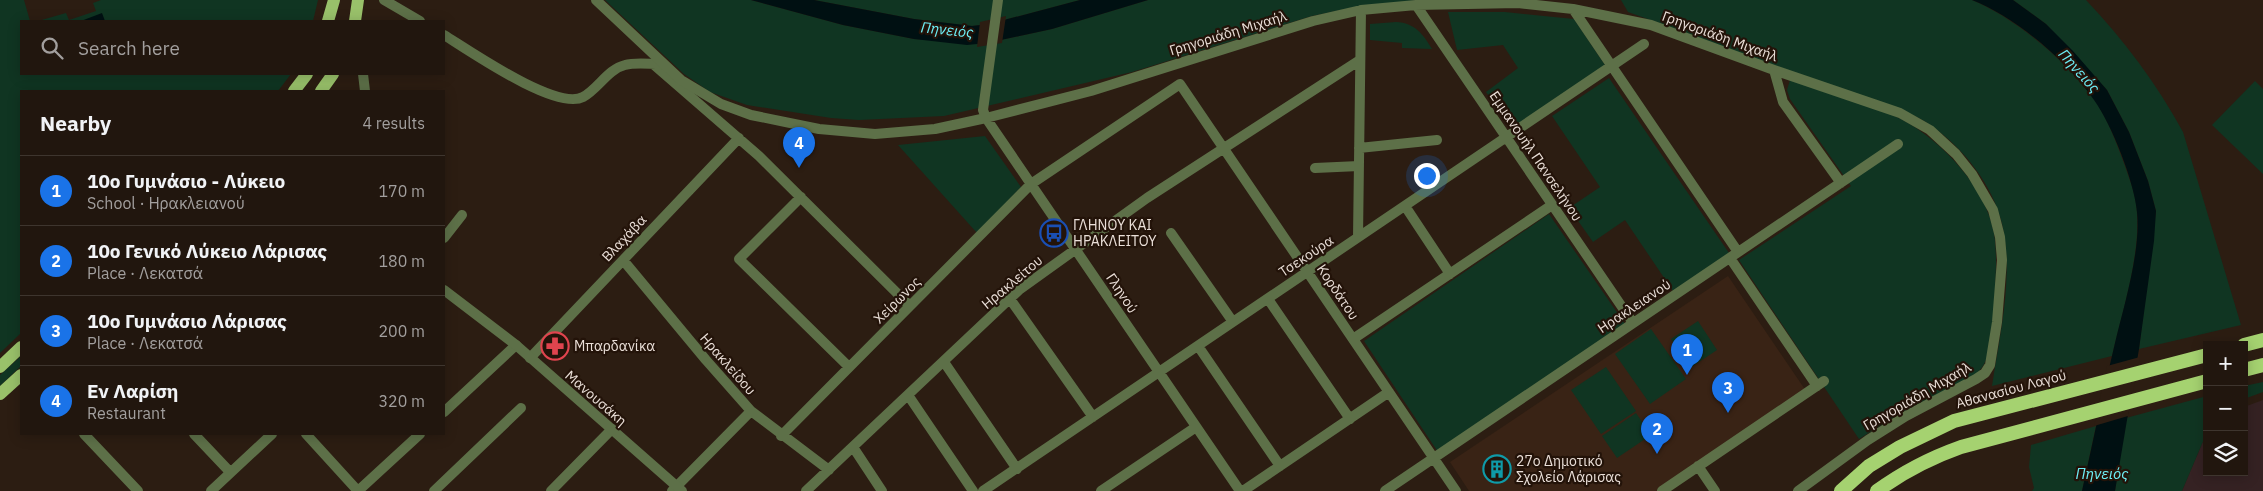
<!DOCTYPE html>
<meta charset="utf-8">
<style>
body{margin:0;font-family:"IBM Plex Sans",sans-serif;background:#2d231c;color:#f1f3f6}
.controls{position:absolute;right:15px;bottom:15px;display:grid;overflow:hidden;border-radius:0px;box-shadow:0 2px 12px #0003}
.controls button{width:45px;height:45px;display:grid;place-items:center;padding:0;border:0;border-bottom:1px solid #3e352e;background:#21160e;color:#f1f3f6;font:25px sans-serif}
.you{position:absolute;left:1426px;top:175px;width:18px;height:18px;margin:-12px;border:4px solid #fff;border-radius:50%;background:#1a73e8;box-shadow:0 0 0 8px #1a73e833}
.badge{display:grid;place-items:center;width:32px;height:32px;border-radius:50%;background:#1a73e8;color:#fff;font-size:16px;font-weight:700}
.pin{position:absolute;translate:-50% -41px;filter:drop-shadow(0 1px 2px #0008)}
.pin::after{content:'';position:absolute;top:26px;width:18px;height:15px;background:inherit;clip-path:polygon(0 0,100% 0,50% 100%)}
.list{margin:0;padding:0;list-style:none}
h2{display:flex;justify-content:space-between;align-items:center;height:65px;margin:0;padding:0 20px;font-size:21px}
h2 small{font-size:16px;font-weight:400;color:#a29f9e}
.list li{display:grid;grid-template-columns:32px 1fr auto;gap:15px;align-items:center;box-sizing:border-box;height:70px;padding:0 20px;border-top:1px solid #3e352e}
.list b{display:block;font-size:19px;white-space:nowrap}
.list p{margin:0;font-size:16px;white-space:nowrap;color:#a29f9e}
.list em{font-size:16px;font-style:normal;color:#a29f9e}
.icon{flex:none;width:28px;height:28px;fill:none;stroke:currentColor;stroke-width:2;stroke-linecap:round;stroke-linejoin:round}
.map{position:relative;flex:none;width:2263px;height:491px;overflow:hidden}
.search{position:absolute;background:#21160e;box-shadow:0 2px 12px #0003;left:20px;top:20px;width:425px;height:55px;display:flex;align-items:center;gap:12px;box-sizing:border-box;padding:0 18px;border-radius:0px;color:#a29f9e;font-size:19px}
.panel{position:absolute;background:#21160e;box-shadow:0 2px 12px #0003;left:20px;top:90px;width:425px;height:345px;border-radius:0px}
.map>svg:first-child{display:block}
.industrial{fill:#352223}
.built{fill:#392315}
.green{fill:#103522}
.water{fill:#001012}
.pier{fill:#2c1d12}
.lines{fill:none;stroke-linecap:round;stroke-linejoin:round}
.minor{stroke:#5d7048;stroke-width:10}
.tertiary{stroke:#5d7048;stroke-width:10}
.primary{stroke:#99c16a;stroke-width:12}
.trunk{stroke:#a5d270;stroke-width:14}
.labels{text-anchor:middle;stroke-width:4.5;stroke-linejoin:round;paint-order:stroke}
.street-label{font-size:14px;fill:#eadfd8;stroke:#231309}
.poi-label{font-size:14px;fill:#eadfd8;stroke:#231309;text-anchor:start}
.water-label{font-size:15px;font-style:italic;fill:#6deff7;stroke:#231309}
</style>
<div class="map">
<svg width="2263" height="491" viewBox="0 0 2263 491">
<rect width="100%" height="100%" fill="#2c1d12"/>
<!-- industrial -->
<path class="industrial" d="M2263,400V491H2182L2207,432V472H2244V407Z"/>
<!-- built -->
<path class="built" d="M1728,276L1806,391L1657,491H1469L1450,462Z"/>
<!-- green -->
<path class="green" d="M0,0H24L30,21H21V74H291L278,91H21V333L0,353Z
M101,0H318L313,21H38L66,13L69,20L96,11L93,3Z
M605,0H751L843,25L914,39L987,43L1052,29L1148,0H1422L1361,6L1312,16L1132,72L944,116L859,120L831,118L747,105L710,92L684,74Z
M814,0H1080L989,24L972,26L914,19Z
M1621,0H1972C2014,17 2069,63 2095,100C2108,120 2117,144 2125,166C2130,181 2137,197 2137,214C2140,257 2122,313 2112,356L1992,386C2000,333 2014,277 2002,224C1993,185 1964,149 1933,127C1914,113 1892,107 1871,99C1846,91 1820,82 1795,74C1739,54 1684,31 1628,12Z
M2013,0H2086C2124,40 2157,84 2183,132L2241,325L2139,349L2156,211L2148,181L2129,132L2107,90L2046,24Z
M1448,12H1505L1574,19L1605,65L1512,129L1486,92L1518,68L1503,45L1457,50Z
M1396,22C1415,23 1423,34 1432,49L1402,48V43L1370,40V24Z
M1609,78L1729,253L1673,291L1625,220L1593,242L1569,208L1600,187L1552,116Z
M1790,80C1826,93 1866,102 1901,119C1941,140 1986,187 1994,233C1997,253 1996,273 1995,293C1995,312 1993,357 1980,370C1966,386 1933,396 1914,406C1895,416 1877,428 1859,439L1739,260L1851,186L1790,99L1787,90Z
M2255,81L2263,89V174L2212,125Z
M985,136L1021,187L977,233L898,145Z
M1549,214L1625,324L1438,452L1364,341Z
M1698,321L1717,350L1690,368L1671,339Z
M1651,329L1686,379L1650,404L1615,354Z
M21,356V366L0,386V375Z
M1606,367L1636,411L1601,434L1571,390Z
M2263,382V392L2244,399V386Z
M2207,396V432L2182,491H2115L2126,418Z
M1636,413L1651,435L1617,458L1602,436Z
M2096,426L2082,491H2032L2034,488L2029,467L2031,445Z"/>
<!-- water -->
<path class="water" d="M751,0H814L914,19L972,26L989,24L1080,0H1148L1052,29L987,43L967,45L914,39L843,25Z
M1972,0H2013L2046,24L2073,51L2107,90L2129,132L2148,181L2156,211L2154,241L2139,349L2115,491H2082C2093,442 2103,392 2115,343C2124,305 2141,251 2137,212C2134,181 2112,125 2094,100C2066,60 2017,18 1972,0Z
M102,13L105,21H81Z"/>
<!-- pier -->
<path class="pier" d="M1006,16L1002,43L977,47L980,22Z
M2140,357L2128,416L2094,426L2107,366Z"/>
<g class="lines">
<!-- minor -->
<path class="minor" d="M384,0L420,21
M1416,5L1633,323
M1573,9L1738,252
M444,35C470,51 556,111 583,97C598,89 608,69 625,65C635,62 649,64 659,64
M653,64L759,156L910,306
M1774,70L1783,102L1841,183
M1359,148L1437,140
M1315,168L1359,166
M801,197L739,259L849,367
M1405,206L1450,274
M1171,233L1233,322
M1358,237L1361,10
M444,238L462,215
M1730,258L1817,386
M623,260L706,360L751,411L829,470
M1010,299L1093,417
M1268,299L1350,419
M1353,339L1552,205
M1198,346L1280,466
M530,358L739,138
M944,362L1017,469
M908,395L973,491
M444,412L516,345
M84,434L138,491
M194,434L230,472
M306,434L358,491
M781,436L1031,184L1180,84L1456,491
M853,447L882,491
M1698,466L1715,491
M211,491L272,434
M358,491L420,434
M434,491L521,408
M551,491L612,429
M672,491L751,411
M806,491L1019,290L1147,198L1360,60
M983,491L1644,44
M1101,491L1196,427
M1240,491L986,118L1091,91L1313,21L1361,10L1416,5L1518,3L1573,9L1651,25L1774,70L1900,113L1930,130L1956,154L1972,174L1993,210L2000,237L2002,260L1997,322L1990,365L1985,373L1976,379L1906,416L1868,440L1798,491
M1243,491L1389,392
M1385,491L1898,144
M1662,491L1824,381"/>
<!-- tertiary -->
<path class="tertiary" d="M596,0L681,80L721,104L751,115L819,129L875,134L935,129L986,118L983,110L998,0
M363,74L365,91
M444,290L516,345L682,491"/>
<!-- primary -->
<path class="primary" d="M328,21L334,0
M355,21L358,0
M294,91L307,74
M321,91L333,74
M0,367L21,347
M0,394L21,375"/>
<!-- trunk -->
<path class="trunk" d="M2244,345L2263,340
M2244,370L2263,365
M1841,491L1869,466L1900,447L1954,421L2207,355
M1877,491C1903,472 1930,458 1961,447L2207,381"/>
</g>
<!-- icons -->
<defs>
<g id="bus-ring" transform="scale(1.4375)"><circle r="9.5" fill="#231309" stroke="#1a4fb4" stroke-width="1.5"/><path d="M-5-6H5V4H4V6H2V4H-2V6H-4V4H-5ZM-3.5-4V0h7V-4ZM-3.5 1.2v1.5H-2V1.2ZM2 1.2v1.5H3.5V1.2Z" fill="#1a4fb4"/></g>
<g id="pharmacy-ring" transform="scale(1.4375)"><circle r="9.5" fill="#231309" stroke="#e0444e" stroke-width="1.5"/><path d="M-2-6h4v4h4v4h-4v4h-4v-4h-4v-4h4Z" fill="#e0444e"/></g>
<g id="building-ring" transform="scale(1.4375)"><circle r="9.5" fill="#231309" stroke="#0f9aa8" stroke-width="1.5"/><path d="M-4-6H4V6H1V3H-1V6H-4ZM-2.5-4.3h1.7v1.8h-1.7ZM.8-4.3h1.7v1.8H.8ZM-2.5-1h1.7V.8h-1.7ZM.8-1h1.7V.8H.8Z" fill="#0f9aa8"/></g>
</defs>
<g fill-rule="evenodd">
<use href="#bus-ring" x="1054" y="233"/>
<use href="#pharmacy-ring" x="555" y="346"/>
<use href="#building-ring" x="1497" y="469"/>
</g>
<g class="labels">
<!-- street labels -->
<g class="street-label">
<text transform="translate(1228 33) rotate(-17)" y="5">Γρηγοριάδη Μιχαήλ</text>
<text transform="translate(1720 36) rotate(20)" y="5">Γρηγοριάδη Μιχαήλ</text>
<text transform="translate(1536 156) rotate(56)" y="5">Εμμανουήλ Πανσελήνου</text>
<text transform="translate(624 238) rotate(-47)" y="5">Βλαχάβα</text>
<text transform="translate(1306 256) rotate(-34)" y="5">Τσεκούρα</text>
<text transform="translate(1012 282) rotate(-40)" y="5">Ηρακλείτου</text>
<text transform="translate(1338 292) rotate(56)" y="5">Κορδάτου</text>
<text transform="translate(1122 293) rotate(56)" y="5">Γληνού</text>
<text transform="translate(897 300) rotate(-45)" y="5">Χείρωνος</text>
<text transform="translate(1634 306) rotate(-34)" y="5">Ηρακλειανού</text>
<text transform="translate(728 364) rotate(49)" y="5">Ηρακλείδου</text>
<text transform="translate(2011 389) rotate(-15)" y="5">Αθανασίου Λαγού</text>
<text transform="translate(1917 396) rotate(-30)" y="5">Γρηγοριάδη Μιχαήλ</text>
<text transform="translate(596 398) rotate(41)" y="5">Μανουσάκη</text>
</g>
<!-- poi labels -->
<g class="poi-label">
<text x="1073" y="230">ΓΛΗΝΟΥ ΚΑΙ<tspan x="1073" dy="16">ΗΡΑΚΛΕΙΤΟΥ</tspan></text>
<text x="574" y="351">Μπαρδανίκα</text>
<text x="1516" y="466">27ο Δημοτικό<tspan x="1516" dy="16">Σχολείο Λάρισας</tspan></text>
</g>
<!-- water labels -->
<g class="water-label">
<text transform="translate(947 30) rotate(6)" y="5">Πηνειός</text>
<text transform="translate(2079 71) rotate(48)" y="5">Πηνειός</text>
<text x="2102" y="479">Πηνειός</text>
</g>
</g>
</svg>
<div class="controls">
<button>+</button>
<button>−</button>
<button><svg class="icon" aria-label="layers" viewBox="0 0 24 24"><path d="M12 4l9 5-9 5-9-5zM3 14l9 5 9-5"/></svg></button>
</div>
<div class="you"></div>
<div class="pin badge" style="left:1687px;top:375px">1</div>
<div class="pin badge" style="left:1657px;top:454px">2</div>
<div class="pin badge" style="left:1728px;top:413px">3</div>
<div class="pin badge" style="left:799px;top:168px">4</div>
<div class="search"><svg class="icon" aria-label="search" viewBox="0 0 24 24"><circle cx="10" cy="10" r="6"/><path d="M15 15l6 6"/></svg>Search here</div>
<section class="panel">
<h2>Nearby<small>4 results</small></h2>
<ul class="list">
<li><span class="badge">1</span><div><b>10ο Γυμνάσιο - Λύκειο</b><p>School · Ηρακλειανού</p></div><em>170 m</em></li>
<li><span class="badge">2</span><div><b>10ο Γενικό Λύκειο Λάρισας</b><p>Place · Λεκατσά</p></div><em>180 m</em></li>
<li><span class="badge">3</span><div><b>10o Γυμνάσιο Λάρισας</b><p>Place · Λεκατσά</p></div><em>200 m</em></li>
<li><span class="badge">4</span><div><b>Εν Λαρίση</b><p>Restaurant</p></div><em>320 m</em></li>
</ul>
</section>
</div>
